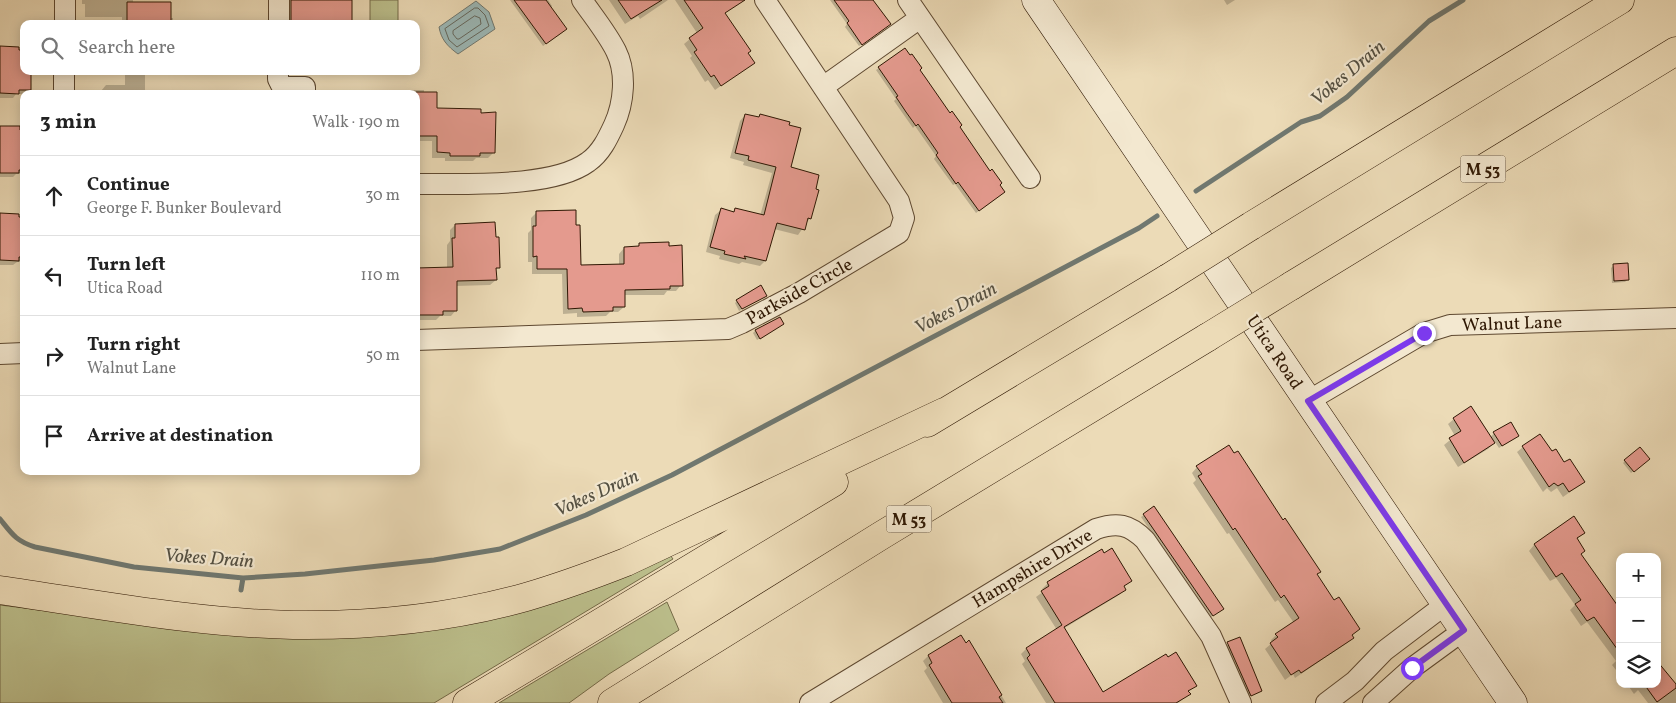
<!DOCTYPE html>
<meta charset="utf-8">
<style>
body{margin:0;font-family:Vollkorn,serif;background:#f2f2f2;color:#222}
.controls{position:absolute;right:15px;bottom:15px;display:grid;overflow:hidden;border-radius:10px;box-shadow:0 2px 12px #0003}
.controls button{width:45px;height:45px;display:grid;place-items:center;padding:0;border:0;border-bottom:1px solid #e0e0e0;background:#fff;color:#222;font:25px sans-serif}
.stop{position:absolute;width:15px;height:15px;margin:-11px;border:4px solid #7c3aed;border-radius:50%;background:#fff}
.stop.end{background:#7c3aed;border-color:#fff;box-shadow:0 1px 5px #0008}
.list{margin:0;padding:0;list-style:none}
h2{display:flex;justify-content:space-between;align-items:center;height:65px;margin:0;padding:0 20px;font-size:21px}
h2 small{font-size:16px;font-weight:400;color:#767676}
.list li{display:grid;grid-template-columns:32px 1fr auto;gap:15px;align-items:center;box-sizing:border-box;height:80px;padding:0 20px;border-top:1px solid #e0e0e0}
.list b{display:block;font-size:19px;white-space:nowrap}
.list p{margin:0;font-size:16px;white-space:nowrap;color:#767676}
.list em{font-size:16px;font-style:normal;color:#767676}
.icon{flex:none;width:28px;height:28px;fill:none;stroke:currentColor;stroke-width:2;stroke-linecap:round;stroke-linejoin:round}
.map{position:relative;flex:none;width:1676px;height:703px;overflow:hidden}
.search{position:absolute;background:#fff;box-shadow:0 2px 12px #0003;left:20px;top:20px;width:400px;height:55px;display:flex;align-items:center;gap:12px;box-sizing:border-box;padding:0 18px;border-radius:10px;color:#767676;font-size:19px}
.panel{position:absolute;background:#fff;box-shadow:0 2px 12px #0003;left:20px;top:90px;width:400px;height:385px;border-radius:10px}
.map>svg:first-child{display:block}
.green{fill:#bcbf8c;stroke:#756b48}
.water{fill:#9cb9b8;stroke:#707870}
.shadow{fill:#0003}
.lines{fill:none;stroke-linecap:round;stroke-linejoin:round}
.shore{stroke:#65685e;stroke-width:1}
.stream{stroke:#707870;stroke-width:5}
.building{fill:#e49a8e;stroke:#2e1703}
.street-casing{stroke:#5e4830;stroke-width:22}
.secondary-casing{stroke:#2e1703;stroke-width:29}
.highway-casing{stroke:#2e1703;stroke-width:29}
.street{stroke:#f3e8d0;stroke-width:20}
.secondary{stroke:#f3e8d0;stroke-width:28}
.highway{stroke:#ecdbb7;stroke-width:28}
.highway-bridge-casing{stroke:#2e1703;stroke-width:29;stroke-linecap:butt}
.highway-bridge{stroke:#ecdbb7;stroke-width:28}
.route{stroke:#7c3aed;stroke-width:6}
.labels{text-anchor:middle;stroke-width:4.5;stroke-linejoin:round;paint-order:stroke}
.shield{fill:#f3e8d0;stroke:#695640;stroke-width:1}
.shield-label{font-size:16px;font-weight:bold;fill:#2e1703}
.street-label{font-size:18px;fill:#2e1703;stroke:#f3e8d0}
.water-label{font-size:19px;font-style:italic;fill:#545042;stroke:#f3e8d0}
</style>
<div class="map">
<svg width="1676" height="703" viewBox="0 0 1676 703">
<rect width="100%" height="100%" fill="#ecdbb7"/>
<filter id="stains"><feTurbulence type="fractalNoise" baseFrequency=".004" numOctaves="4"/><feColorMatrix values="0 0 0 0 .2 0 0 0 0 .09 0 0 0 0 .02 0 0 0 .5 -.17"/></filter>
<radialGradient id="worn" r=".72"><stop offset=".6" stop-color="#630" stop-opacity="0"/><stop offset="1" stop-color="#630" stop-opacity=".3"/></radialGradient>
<!-- green -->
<path class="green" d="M370,0H398V24H370Z
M670,555L673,559L434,703H0V605L194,629L314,636Z
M667,602L679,630L609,674L569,703H499Z"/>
<!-- water -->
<path class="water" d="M476,1L489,12L495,29L458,54C447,46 441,39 439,27Z"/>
<!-- shadow -->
<path class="shadow" d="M82,0H133V3L170,18H173V24H122V17H85V4H82Z
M288,0H350V24H289Z
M510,0H548L552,6L550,8L563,32L543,46Z
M609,0H668L640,19L638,16L625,24Z
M675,0H735L737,4L724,14L753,63L715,90L708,80L705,82L690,58L692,56L684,44L697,33Z
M830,0H873L887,27L859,46L845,27L847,24Z
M1224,0H1235L1227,5Z
M0,48L24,71L30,90L26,94H16L13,98H0Z
M879,68L919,70L999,185L1001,195L976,213L955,184L953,185L934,159L936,156L915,126L913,128L894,101L896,99L876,70Z
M125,71H145V94H101V91L106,85H125Z
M395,90H424V93L436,110L494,152L488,158H476L473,161H445V158H432V141H416V94H379L392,93Z
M745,115L789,168L810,218L798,235L774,229L765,261L760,266L742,262L739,264L719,259L720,256L706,252L715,215L721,210L733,213L736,210L760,216L772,173L743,165L744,162L730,158L740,121Z
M0,127L24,131V174H16L13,177H0Z
M536,213L580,266L619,265V254L624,248H636L639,245L681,285L676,291H667L664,295H624V307L618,312H610L606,316L577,317V313L563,314L562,274H532V262H528V233L531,230V218Z
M0,215L24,218V262H17L13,265H0Z
M455,225L499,267L495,270L496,280L490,285L455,286L456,310L451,316H440L436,320H416V270L447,269V245L450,241V230Z
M1614,265L1628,279L1625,282L1612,283L1611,268Z
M766,296L739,311L735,303L737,301Z
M783,324L757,340L753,333L755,331Z
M1454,419L1490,438L1494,433L1515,438L1499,448L1495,442L1488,449L1458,467L1444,445L1455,436L1448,424Z
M1523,447L1552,453L1584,482L1563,497L1557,488L1551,492L1547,488L1543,492L1517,452Z
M1625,461L1646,462L1631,473L1623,463Z
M1197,467L1316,574L1334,602L1359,629L1351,636L1353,638L1347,643L1295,678L1293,674L1285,680L1265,649L1272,643L1271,640L1276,635L1294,623L1278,600L1275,602L1229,533L1227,534L1193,483L1196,480L1192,473Z
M1144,515L1219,611L1210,618L1141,517Z
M1574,518L1584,533L1576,540L1580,554L1620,611V675L1612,665L1616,661L1587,622L1581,626L1570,610L1575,605L1556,578L1550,581L1529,551L1534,545Z
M1131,581L1123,587L1125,589L1119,595L1063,629L1103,694L1195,685L1188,692L1189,694L1178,703H1046L1022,664L1025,661L1021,654L1026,649L1057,630L1036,597L1044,591L1042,589L1048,583Z
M960,636L965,644L969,642L1006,703H943L924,671L927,668L923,661L928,656Z
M1239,639L1261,691L1248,697L1225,646Z
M1657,664L1676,688V703H1648L1638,690L1634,694L1627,684H1657Z"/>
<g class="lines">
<!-- shore -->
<path class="shore" d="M475,8H478L485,15L489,26L457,47L449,40L445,29Z
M475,16L480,18L481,24L459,39H457L453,34V31Z"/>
<!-- stream -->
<path class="stream" d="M1196,191L1301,122L1320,116L1347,97L1429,21L1463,0
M0,519C12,534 16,541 35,547L134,567L243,578L305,574L434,560L500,549L586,515L672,475L1139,228L1157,216
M241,590L243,578"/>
</g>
<!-- building -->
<path class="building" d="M291,0H352V24H291Z
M514,0H546L567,29L546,44Z
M618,0H662L631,19Z
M684,0H745L725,13L751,51L748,53L755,63L721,86L714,75L711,77L694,52L697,50L689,38L703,28Z
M834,0H873L891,24L862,45L847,23L849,21Z
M127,2H171V24H127Z
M0,46L19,47V50H24V71H31V90H19V94L0,93Z
M905,48L910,55L912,54L922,68L920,70L925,77L950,113L952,111L962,125L960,127L990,171L992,169L1002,183L1000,185L1005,192L979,211L958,182L956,184L936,155L938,153L918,124L916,126L906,112L896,97L898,96L878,67Z
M416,92H437V108L481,109V113L496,112L495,153H480V156H450V153L437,152V136H416Z
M745,114L759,117L760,114L790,122L789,125L801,128L791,167L819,175L816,189L819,190L811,219L808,218L805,230L777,223L766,261L744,256L746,259L724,254L725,251L710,247L721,208L734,212L735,208L764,215L776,167L748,160L749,156L735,153Z
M0,126H20V130H24V170H19V173H0Z
M576,210V225H580L581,265L624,264V247L639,246V243L669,242V246L682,245L683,286H670V289L625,290V307H613V311L583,312L582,308L568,309L567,269H537V256L533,257V226H536V211Z
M0,213L19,214V217H24V257H19V261L0,260Z
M495,222L496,237H499L500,268H496L497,280L457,281V311H443V315H416V268L453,267L452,238H455V224Z
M1628,263L1629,280L1614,281L1613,264Z
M761,285L767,296L742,309L736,300Z
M780,317L784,324L760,339L755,330Z
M1471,406L1495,443L1464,463L1449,438L1461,431L1453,418Z
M1511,422L1519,436L1502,446L1493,432Z
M1540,434L1552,451L1556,449L1564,462L1570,459L1585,482L1569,492L1563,483L1558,486L1554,483L1549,487L1522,446Z
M1229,445L1234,453L1238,451L1283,520L1285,518L1321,572L1317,574L1334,600L1339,597L1360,629L1352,635L1354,638L1301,673L1299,670L1291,675L1270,643L1278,637L1275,634L1299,618L1284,595L1281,598L1235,528L1233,530L1198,476L1202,474L1196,466Z
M1640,447L1650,459L1634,472L1624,460Z
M1154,506L1224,609L1213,616L1143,514Z
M1574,516L1585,533L1577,538L1585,551L1581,554L1620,609V653L1594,617L1587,621L1575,604L1581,600L1562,573L1556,577L1534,544Z
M1112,548L1132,581L1124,586L1126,590L1064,627L1103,692L1166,654L1168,657L1176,652L1197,686L1188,691L1191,694L1176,703H1055L1027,658L1030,655L1026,648L1062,625L1041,591L1049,586L1047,582L1102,549L1104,553Z
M961,635L966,643L969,640L1002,695L999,697L1003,703H952L929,665L932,663L928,655Z
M1240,637L1262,691L1251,696L1227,642Z
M1657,661L1676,684V688L1657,702L1644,684H1657Z"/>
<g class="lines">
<!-- street casing -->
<g class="street-casing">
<path id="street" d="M908,0L1030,178
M65,24V0
M279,24V0
M278,71V79L281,85L287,87H305V94
M823,87L920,18
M64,94V71
M416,184C463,183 551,189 588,162C601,153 608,138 614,125C624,103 627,73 616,51C607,33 593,16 582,0
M416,340L728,329L742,323L799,293L899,233L904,218L899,201L765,0
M0,354L24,353
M1308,401L1424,333L1450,325L1676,318
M810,703L1096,529C1117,522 1129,524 1145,540L1211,636L1241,703
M1326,703L1355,681L1384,651L1446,604
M1373,703L1412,668L1464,630"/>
</g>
<!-- secondary casing -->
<g class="secondary-casing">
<path id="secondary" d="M1036,0L1513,703"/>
</g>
<!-- highway casing -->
<g class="highway-casing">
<path id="highway" d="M1251,226L1620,0
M1291,286L1676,51
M927,423L1168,278
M0,590C97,604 195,623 293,625C371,626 451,618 526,597C560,587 593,575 626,562L944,412
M467,703L834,482
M612,703L882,535L1208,337"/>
</g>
<!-- street -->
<use href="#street" class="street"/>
<!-- secondary -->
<use href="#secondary" class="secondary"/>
<!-- highway -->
<use href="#highway" class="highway"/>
<!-- highway-bridge casing -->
<g class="highway-bridge-casing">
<path id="highway-bridge" d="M1168,278L1251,226
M1208,337L1291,286"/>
</g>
<!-- highway-bridge -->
<use href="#highway-bridge" class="highway-bridge"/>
</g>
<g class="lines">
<!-- route -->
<path class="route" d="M1412,668L1464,630L1308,401L1424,333"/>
</g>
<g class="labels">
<!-- shield labels -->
<g class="shield">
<rect x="1460.5" y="155.5" width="45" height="27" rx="4"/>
<rect x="886.5" y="505.5" width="45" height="27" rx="4"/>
</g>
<g class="shield-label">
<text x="1483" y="175">M 53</text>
<text x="909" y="525">M 53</text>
</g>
<!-- street labels -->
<g class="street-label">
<text transform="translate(799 291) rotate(-29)" y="6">Parkside Circle</text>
<text transform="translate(1512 323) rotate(-2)" y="6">Walnut Lane</text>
<text transform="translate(1275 352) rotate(56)" y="6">Utica Road</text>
<text transform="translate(1032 568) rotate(-31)" y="6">Hampshire Drive</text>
</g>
<!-- water labels -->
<g class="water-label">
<text transform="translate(1347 72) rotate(-40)" y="7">Vokes Drain</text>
<text transform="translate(955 307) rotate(-28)" y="7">Vokes Drain</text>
<text transform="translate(596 492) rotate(-24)" y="7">Vokes Drain</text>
<text transform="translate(209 557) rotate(4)" y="7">Vokes Drain</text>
</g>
</g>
<rect width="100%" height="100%" filter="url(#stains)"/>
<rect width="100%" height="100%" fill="url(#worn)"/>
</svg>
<div class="controls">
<button>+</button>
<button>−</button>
<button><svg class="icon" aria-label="layers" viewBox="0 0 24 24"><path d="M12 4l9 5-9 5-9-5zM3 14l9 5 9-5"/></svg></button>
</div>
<div class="stop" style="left:1412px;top:668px"></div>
<div class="stop end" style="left:1424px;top:333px"></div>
<div class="search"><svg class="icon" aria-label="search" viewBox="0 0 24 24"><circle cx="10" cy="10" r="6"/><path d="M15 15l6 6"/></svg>Search here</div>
<section class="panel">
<h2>3 min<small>Walk · 190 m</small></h2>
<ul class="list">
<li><svg class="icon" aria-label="ahead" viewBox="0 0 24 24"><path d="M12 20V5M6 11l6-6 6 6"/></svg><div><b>Continue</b><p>George F. Bunker Boulevard</p></div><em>30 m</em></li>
<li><svg class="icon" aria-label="left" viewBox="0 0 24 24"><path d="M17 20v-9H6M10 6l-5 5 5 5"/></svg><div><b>Turn left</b><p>Utica Road</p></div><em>110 m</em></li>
<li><svg class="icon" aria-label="right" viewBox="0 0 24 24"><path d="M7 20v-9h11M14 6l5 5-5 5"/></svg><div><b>Turn right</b><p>Walnut Lane</p></div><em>50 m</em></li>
<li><svg class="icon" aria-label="arrive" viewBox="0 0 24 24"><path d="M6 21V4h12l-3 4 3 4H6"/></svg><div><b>Arrive at destination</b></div></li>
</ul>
</section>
</div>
